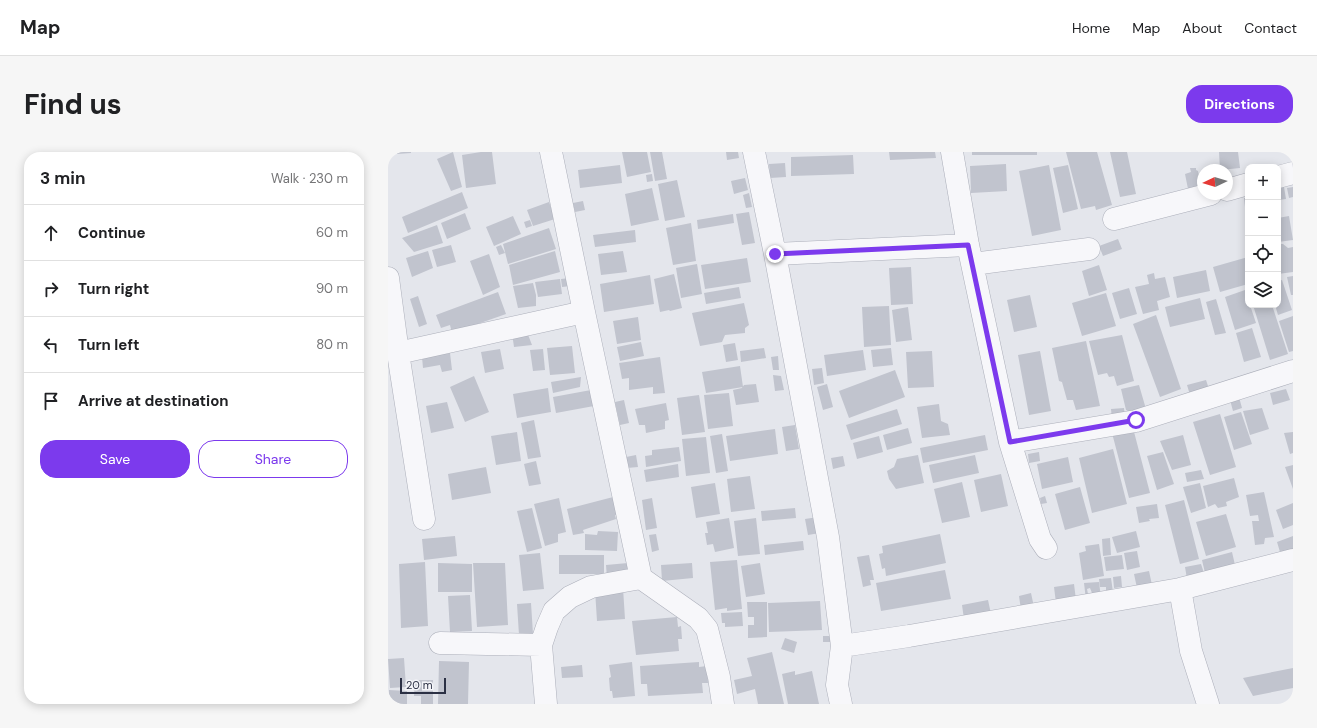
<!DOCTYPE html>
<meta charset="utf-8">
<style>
body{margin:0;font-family:"DM Sans",sans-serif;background:#f6f6f6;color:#202124}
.controls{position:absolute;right:12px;top:12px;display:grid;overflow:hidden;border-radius:8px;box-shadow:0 2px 10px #0003}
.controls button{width:36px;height:36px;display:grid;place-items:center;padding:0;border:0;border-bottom:1px solid #e0e0e0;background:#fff;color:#202124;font:20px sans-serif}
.compass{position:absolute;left:809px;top:12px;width:36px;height:36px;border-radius:50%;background:#fff;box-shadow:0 2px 10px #0003;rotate:266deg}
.scale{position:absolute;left:12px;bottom:10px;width:46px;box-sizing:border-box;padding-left:4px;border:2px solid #2b3044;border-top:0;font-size:11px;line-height:14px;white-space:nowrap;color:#2b3044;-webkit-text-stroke:3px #f4f5f9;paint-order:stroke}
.stop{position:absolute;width:12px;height:12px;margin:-9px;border:3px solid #7c3aed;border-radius:50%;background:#fff}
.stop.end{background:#7c3aed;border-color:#fff;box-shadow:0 1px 4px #0008}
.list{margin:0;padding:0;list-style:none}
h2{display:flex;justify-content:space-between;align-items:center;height:52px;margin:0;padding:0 16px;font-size:17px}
h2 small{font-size:13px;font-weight:400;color:#757577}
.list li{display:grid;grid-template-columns:26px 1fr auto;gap:12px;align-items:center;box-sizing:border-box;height:56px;padding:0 16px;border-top:1px solid #e0e0e0}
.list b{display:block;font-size:15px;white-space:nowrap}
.list em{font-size:13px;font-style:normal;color:#757577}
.actions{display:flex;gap:8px;padding:12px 16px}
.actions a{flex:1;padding:9px 0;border:1px solid #7c3aed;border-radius:16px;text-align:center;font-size:14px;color:#7c3aed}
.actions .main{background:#7c3aed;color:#fff}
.icon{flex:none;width:22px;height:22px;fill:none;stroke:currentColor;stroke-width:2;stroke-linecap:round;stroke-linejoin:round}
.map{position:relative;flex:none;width:905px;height:552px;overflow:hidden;border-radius:16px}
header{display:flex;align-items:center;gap:24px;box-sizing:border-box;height:56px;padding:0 20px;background:#fff;border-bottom:1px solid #e0e0e0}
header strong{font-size:19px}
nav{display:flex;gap:22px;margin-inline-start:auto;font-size:14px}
.intro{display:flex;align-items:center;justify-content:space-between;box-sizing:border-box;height:96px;padding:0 24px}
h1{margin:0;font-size:28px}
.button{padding:10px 18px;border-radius:16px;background:#7c3aed;color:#fff;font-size:14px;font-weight:700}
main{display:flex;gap:24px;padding:0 24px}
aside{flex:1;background:#fff;border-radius:16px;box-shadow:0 2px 10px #0003}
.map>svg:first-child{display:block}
.building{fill:#c1c4ce;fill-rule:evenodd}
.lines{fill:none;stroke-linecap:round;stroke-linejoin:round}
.minor-casing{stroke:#acafba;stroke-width:23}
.minor{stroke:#f7f7fa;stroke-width:22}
.route{stroke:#7c3aed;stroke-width:5}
</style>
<header>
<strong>Map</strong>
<nav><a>Home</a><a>Map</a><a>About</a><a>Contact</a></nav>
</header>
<div class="intro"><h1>Find us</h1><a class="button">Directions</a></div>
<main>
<aside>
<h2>3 min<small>Walk · 230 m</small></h2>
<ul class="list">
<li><svg class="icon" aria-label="ahead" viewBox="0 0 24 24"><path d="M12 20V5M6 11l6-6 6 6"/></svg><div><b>Continue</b></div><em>60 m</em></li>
<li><svg class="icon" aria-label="right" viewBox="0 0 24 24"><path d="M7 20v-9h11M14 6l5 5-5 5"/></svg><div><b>Turn right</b></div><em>90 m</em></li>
<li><svg class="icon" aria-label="left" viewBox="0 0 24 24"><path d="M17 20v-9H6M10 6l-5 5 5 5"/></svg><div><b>Turn left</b></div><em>80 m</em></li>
<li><svg class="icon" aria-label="arrive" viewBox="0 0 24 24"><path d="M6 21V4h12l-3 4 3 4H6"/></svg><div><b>Arrive at destination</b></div></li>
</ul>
<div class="actions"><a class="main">Save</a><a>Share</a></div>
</aside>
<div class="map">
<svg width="905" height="552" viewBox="0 0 905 552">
<rect width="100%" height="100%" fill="#e4e6ec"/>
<!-- building -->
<path class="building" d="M9,0H23V1L9,2Z
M65,0L74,35L63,39L49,7Z
M93,0H104L108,32L78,36L74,3Z
M234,0H259L263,20L239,25Z
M262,0H274L279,27L267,29Z
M338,0H350L351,6L339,8Z
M501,0H547L548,6L502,8Z
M584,0H649V3H584Z
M678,0H709L724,53L708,58L707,54L693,57Z
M722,0H739L748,42L732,45Z
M831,0H850L852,16L832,18Z
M465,3L466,22L403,24V5Z
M397,11L398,25L382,26L381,12Z
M618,12L619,39L583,41L582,14Z
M232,13L234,31L192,36L190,18Z
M661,13L673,78L644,84L631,19Z
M680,13L690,57L675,61L665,16Z
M802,16H808V18L810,19L814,39L801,42L797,22L803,20Z
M264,22L265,29L259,30L258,23Z
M357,26L360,38L346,42L343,29Z
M289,28L297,65L277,69L270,32Z
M896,35L898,47L891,48L890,36Z
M905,35V45L901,46L899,36Z
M264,36L271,68L243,74L237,42Z
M74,40L80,56L20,81L14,65Z
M361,41L364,55L358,56L355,43Z
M856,46H860V54L857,55Z
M195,49L197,58L187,60L185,51Z
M890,49H892L893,56H890Z
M161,50L167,67L145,74L139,58Z
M361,60L367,91L354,93L348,62Z
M77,61L83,77L59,87L53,71Z
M345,62L346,71L310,77L309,68Z
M125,64L133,82L106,94L98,75Z
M901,64L905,88L890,90V66Z
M142,68L144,74L138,76L136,70Z
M303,71L308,109L285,113L278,76Z
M49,73L55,91L26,100L14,86Z
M161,76L168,97L120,112L115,92Z
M247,78L248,90L207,95L205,83Z
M730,87L734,97L715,104L711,94Z
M890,92H895L900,96L905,95V120L890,122Z
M63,93L68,110L49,115L44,98Z
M113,93L117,101L111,103L108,95Z
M40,99L45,116L24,125L18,106Z
M167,99L172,120L125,133L121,113Z
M235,99L239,120L213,123L210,102Z
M101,102L112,135L95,143L82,109Z
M860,105V132L832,140L825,115Z
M359,106L363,130L317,137L313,113Z
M309,112L314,142L293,146L288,116Z
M711,113L719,138L701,144L694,119Z
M523,115L525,152L503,153L501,116Z
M818,118L822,139L789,146L785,125Z
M766,121L767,127L777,125L782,145L769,149L771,158L755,162L747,135L761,132L759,123Z
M286,122L294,156L282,159L281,158L272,160L266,127Z
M262,123L266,152L216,160L212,132Z
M905,124V143H903L899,125Z
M182,126L183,134L174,135L173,127Z
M172,127L174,142L150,145L147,130Z
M894,128L904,158L890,163L887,153H890V129Z
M145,131L148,143V154L130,156L125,134Z
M351,135L353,146L318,152L316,141Z
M741,136L749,162L732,167L724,141Z
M857,138L860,147V153H862L868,171L847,178L837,145Z
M110,140L118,162L64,181L62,173L53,176L48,163Z
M718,141L728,174L694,184L684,151Z
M642,143L649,175L626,180L619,148Z
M30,144L39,172L31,175L22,147Z
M812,146L817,167L782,175L777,155Z
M828,147L838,181L827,183L818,150Z
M356,151L361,173L357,176V181L337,183L334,190L312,194L304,161Z
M865,153H884L900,202L882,208Z
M501,154L503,193L476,195L474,155Z
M520,155L524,188L508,190L504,158Z
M768,163L793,237L772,245L745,172Z
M905,164V199L901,200L891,169Z
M250,165L253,188L229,192L225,169Z
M864,176L873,205L856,210L848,181Z
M139,180L144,193L126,195L124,181Z
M734,183L746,229L729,234L726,224L721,225L719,221L710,223L701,189Z
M698,189L712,254L688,258L685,248H679L674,230L671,229L664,196Z
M253,190L256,204L232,209L229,195Z
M347,191L350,208L338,210L335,193Z
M184,194L187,221L162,223L159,196Z
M376,196L378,206L353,210L352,199Z
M503,196L505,213L485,215L483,198Z
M112,197L116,217L97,221L93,200Z
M155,197L157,218L145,219L142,198Z
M475,198L478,218L439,224L436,203Z
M544,199L546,235L520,236L518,200Z
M652,199L663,259L641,263L630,203Z
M62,201L64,218L54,220L52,213L35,216L34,205Z
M390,204L391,218H385L383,205Z
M272,205L277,241L265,242V235L241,238V226L234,227L231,211Z
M352,214L355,235L318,241L314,220Z
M434,216L436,231L426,233L424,217Z
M507,218L517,245L461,266L451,239Z
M385,223L393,224L396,238L387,239Z
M86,224L101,260L77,270L62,235Z
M193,225L192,235L165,241L163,230Z
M818,228L821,237L802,243L799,233Z
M368,232L371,250L348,253L345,238L354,236L356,233Z
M439,232L445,255L435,258L429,235Z
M751,233L758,257L748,263L738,258L733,237Z
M160,236L163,260L129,266L125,242Z
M898,237L902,248L885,253L882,241Z
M203,238L206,254L168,261L165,245Z
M341,241L345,274L320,277L316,243Z
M311,243L317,280L294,283L289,246Z
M851,245L854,256L845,259L842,248Z
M236,248L241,271L232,273L227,250Z
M59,250L66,276L43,281L38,254Z
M278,251L281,268L277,269V277L258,281L257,273H251L247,257Z
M551,252L553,269L560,272L562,283L534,286L529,255Z
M736,256L737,265L724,267L723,257Z
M874,256L881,277L862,283L855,259Z
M509,257L514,272L463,288L458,273Z
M853,260L864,292L846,298L836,265Z
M832,262L848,315L822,323L805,270Z
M146,268L153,305L140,307L133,271Z
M407,273L411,297L398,299L394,275Z
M520,276L524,291L499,298L495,283Z
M745,276L762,341L741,346L724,281Z
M387,277L390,302L342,309L338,284Z
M129,280L133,309L108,313L103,284Z
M905,280V301L902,302L896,281Z
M334,282L340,319L328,321L322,284Z
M597,283L600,298L535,311L532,296Z
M795,283L803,313L784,318L772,289Z
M491,284L495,300L469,307L465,291Z
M318,285L322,321L298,324L294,287Z
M291,295L293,309L258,315L257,304L264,303V298Z
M725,297L739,352L704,361L691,306Z
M651,300L652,309L641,311L640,302Z
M775,300L786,332L769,338L759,304Z
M248,303L250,315L239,316L238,305Z
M530,303L536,331L508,337L501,327L499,319L506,315L509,307Z
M587,303L591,321L545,331L541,313Z
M455,304L457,314L445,317L443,306Z
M680,305L685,330L654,337L649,312Z
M148,309L153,332L141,334L136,312Z
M290,312L291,325L258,330L256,318Z
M905,313V337L897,315Z
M98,315L103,341L64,348L60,322Z
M813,318L816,327L799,330L797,321Z
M613,322L620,354L593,360L586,328Z
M362,324L367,357L343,360L339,327Z
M846,326L851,345L838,350L839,354L830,356L827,352L820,355L815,334Z
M574,330L582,365L554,371L546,337Z
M327,331L332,362L308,366L303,335Z
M812,331L818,356L803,361L795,335Z
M692,335L702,371L677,378L667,342Z
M876,340L886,385L877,386L876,392L867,393L864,369H871L870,363L862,364L858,343Z
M229,344L234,361L227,363L228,367L195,378L196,381L185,383L179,357Z
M657,344L659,351L653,352L652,346Z
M171,346L178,380L170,382V390L157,394L146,352Z
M264,346L269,376L258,378L254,348Z
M796,348L811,407L792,412L777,353Z
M905,351V373L895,377L888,358Z
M769,352L771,366L761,367L762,369L751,371L748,355Z
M144,356L154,396L139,400L129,359Z
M407,356L408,366L374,369L373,359Z
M838,362L848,395L818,404L808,370Z
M430,365L432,381L420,383L417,367Z
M341,366L346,396L327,400L325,392L319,393L317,381H320L318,370Z
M368,366L372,402L350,404L346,369Z
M210,379L230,380L229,399L197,398V382L209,383Z
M748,379L752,395L729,401L724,385Z
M268,382L271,398L264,400L261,383Z
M552,382L558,411L498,424L497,416L494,417L491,402L495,401L494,394Z
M67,384L69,404L36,408L34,387Z
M905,384V399L900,400L899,398L892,400L889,390Z
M722,386L723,403L715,404L714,387Z
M415,389L416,398L377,403L376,393Z
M711,392L716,424L695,428L691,401L698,399L697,394Z
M749,399L752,415L739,418L736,401Z
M844,400L847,413L817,421L814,408Z
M152,401L156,437L135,439L131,403Z
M171,403H216V422H171Z
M481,403L486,428H482L483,433L475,435L469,405Z
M734,403L736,417L718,419L716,405Z
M349,408L354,457L339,459V456L327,458L322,410Z
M37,410L40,474L13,476L11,412Z
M50,411L84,412V440H50Z
M85,411H117L120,473L89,475Z
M240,411L241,424L219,426L218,413Z
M304,411L305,426L274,429L273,413Z
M372,411L377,442L358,445L353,414Z
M813,412L817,424L799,427L797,415Z
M557,418L563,447L493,459L488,431Z
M761,419L764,433L749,436L746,422Z
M733,424L734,435L726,436L725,425Z
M723,426L725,440L718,439V435H712L711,427Z
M711,430L713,446L698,448L696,431ZM702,436L704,441L700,442L699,437Z
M686,432L688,448L668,451L666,435Z
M235,436L237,467L209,469L207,438Z
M643,441L646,455L633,458L631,444Z
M82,443L84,479L62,480L60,444Z
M600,448L603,462L576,467L574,453Z
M432,449L434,478L381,480L380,451Z
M359,450H379V485L360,486V473H366V465H360Z
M143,451L145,482L131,483L129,452Z
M354,460L355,474L337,475V471H334L333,461Z
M289,465L290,475L293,474L294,487H290L291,499L248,503L244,469Z
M435,484H445L444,490H435Z
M397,486L409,490L406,501L393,497Z
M384,500L396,552H370L367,537L349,542L346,528L364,524L359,506Z
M16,506L18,535L2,536L0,507Z
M51,509L81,510L80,552H50Z
M244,510L247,544L225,546L224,539H222L221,526L223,525L221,513Z
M311,510V515L319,514L320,531H314L315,541L260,544L259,532H253L252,514Z
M194,513L195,525L174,526L173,515Z
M905,516V536L865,544L855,526Z
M407,519V523L424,519L431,552H400L394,522Z
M27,528H45V552H33V544H26Z
M1,538L19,539V552H1Z"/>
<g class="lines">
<!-- minor casing -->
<g class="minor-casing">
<path id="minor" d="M163,0L196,160L253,426L310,466L319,477L331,525L335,552
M366,0L387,102L440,385L454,494L449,533L453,552
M564,0L580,93L622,290L652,387L658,396
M890,25L905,21
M839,38L860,32
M726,67L823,42
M387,102L580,93
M585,112L701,97
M0,126L10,201L36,367
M10,201L196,160
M622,290L748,269L905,219
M792,437L803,499L820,552
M52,491L153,493
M454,494L521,484L792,437L905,408
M158,552L153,493L159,475L166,459L182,445L203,435L253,426"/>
</g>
<!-- minor -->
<use href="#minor" class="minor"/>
</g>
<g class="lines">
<!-- route -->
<path class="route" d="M387,102L580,93L622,290L748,268"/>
</g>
</svg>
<div class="controls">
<button>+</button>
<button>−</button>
<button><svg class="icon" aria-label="locate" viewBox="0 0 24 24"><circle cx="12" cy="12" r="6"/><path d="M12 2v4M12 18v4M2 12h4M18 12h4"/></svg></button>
<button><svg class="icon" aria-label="layers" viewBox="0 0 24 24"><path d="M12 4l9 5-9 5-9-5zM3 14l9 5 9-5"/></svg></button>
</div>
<svg class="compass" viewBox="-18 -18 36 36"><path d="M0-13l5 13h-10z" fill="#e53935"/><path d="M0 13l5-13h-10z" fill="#757577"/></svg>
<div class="scale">20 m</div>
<div class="stop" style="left:748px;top:268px"></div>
<div class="stop end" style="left:387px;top:102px"></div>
</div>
</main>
